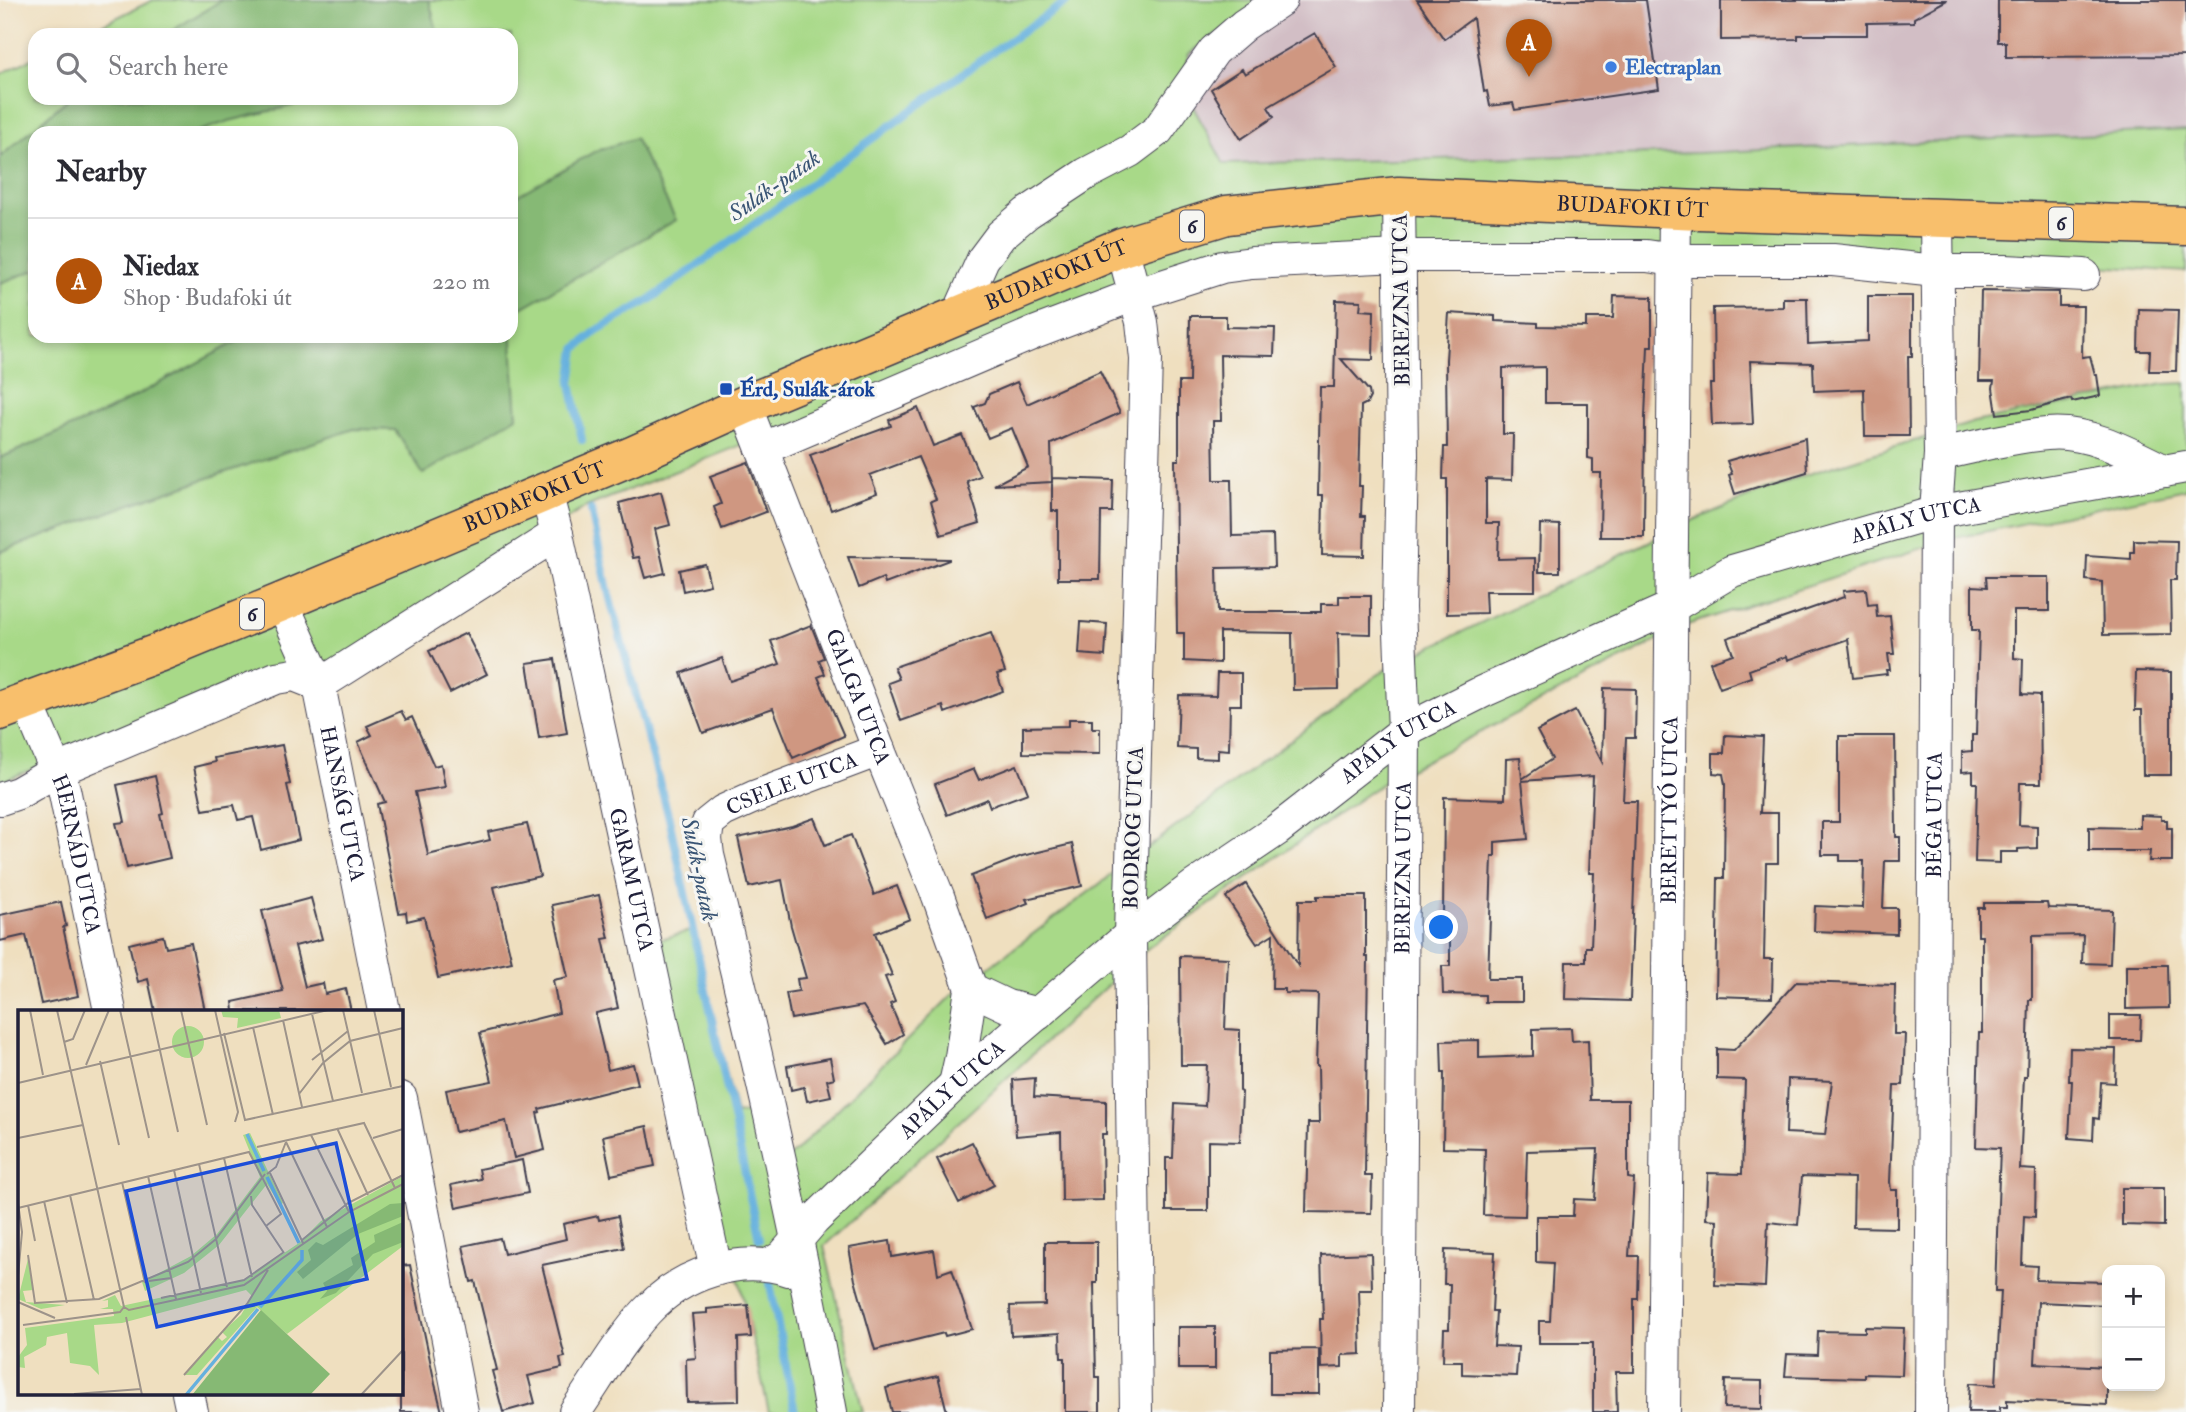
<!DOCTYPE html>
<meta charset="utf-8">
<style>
body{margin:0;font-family:"IM FELL Double Pica",serif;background:#f7f7f7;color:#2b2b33}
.controls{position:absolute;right:21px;bottom:21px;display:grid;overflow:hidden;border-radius:14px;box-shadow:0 4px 10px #0003}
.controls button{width:63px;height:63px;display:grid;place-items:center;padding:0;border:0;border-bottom:2px solid #e1e1e2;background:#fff;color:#2b2b33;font:35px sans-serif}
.you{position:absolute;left:1442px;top:928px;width:24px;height:24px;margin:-18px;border:5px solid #fff;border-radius:50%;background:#1a73e8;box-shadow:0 0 0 10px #1a73e833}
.badge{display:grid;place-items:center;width:46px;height:46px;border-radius:50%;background:#b45309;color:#fff;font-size:23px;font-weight:700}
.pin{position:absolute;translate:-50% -58px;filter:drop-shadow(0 2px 4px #0008)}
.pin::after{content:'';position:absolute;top:37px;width:24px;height:21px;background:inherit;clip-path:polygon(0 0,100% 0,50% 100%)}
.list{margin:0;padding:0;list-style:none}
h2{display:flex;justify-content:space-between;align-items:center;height:91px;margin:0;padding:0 28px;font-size:30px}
h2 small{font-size:23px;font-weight:400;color:#7c7c81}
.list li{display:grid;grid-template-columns:46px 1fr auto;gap:21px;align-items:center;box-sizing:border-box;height:126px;padding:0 28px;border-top:2px solid #e1e1e2}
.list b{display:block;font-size:26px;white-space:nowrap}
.list p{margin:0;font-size:23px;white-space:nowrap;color:#7c7c81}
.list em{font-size:23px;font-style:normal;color:#7c7c81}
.icon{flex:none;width:38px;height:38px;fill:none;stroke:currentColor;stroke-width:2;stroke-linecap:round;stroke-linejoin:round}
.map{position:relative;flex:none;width:2186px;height:1412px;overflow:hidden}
.search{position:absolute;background:#fff;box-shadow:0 4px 10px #0003;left:28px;top:28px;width:490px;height:77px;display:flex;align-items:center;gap:18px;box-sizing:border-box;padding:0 24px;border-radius:21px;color:#7c7c81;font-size:26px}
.panel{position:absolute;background:#fff;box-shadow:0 4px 10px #0003;left:28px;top:126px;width:490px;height:217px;border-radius:21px}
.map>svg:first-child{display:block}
.industrial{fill:#d2bec5}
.green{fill:#a8d988;stroke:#657e62;stroke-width:2;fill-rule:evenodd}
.forest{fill:#86b974;stroke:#546e58;stroke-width:2}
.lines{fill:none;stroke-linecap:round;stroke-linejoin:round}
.stream{stroke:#65b0de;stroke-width:8}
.building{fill:#cf9781;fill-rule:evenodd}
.street-casing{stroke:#413e4f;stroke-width:34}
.primary-casing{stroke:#413e4f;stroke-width:41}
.street{stroke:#fff;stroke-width:32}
.primary{stroke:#f8bf6c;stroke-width:38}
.shop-dot{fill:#3f7fe0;stroke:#f6f6f2;stroke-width:2.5}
.transit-dot{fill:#1a4fb4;stroke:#f6f6f2;stroke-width:2.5}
.labels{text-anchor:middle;stroke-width:6;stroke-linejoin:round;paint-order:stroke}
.shield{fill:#f6f6f2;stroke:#626272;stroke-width:2}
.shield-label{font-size:19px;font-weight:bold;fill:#22223b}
.shop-label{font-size:21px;font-weight:bold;fill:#366cbe;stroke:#f6f6f2;text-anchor:start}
.street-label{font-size:21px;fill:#22223b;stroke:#f6f6f2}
.transit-label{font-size:21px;font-weight:bold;fill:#164399;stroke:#f6f6f2;text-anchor:start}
.water-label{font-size:23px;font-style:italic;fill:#395474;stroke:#f6f6f2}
.inset-river{fill:none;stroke:#65b0de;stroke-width:3.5}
.inset-road{fill:none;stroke:#9d938a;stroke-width:2}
.view{fill:#1d4ed8;fill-opacity:0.15;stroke:#1d4ed8;stroke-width:3.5}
.inset-edge{fill:none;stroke:#22223b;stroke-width:3.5}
</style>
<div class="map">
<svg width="2186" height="1412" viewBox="0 0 2186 1412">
<rect width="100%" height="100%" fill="#f6f6f2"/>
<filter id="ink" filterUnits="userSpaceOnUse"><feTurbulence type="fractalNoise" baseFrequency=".0143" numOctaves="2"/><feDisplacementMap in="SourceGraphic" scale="14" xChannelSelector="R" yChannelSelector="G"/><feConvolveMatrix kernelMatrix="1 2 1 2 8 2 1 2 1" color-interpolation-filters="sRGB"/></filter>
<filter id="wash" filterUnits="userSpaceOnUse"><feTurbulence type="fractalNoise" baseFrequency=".00686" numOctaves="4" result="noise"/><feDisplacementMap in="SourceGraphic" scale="28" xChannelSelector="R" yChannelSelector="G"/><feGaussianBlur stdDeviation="1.57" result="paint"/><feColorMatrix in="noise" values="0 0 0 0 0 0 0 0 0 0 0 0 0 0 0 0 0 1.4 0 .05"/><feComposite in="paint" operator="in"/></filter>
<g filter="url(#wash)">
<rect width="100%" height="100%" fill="#efdfbf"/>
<!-- industrial -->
<path class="industrial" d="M1265,0H2186V130L1698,153L1223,164L1190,101L1178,87L1188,54Z"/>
<!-- green -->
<path class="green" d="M153,0H1265L1189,54L1178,87L1190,101L1224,164L1698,153L2186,130V272L2035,262L1249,256L746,443L586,507L331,669L109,739L0,782V74L35,57V98H511V35H81ZM35,133H511V336H35Z
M2186,383V489L1950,539L1687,625L1381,784L1148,948L824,1246L863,1412H769L740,1284L718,1236L654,941L694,930L736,1114L760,1109L772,1171L798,1149L953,994L1387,668L1696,519L1799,477L1975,422L2164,384Z"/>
<!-- forest -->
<path class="forest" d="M222,0H429L438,35H165Z
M69,98H324L229,121L194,133H35V270L0,283V157Z
M635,138L676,220L511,314V199L594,152Z
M511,326L517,417L423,474L395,430L354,429L134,503L0,552V458L108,411L247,336H511Z"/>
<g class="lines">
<!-- stream -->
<path class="stream" d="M582,440L571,383L576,349L596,331L651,299L991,53L1069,0
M591,510L609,595L669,818L759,1239
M770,1284L795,1412"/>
</g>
<g id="blocks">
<!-- building -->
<path class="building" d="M1417,0H1646L1659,89L1515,110L1513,103L1490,106L1487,91L1484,92L1473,18L1444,39Z
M1721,0H1947L1914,18V22L1867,23V35H1798V39L1721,40Z
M1998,0H2186V56L2006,57V42H1998Z
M1315,33L1336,67L1268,107L1274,117L1241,139L1211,89L1242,69L1245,74Z
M1981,291L2059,292V306H2083L2082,357L2090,356L2095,375H2097L2100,396L2072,402L2071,399L2031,410L1997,414L1993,388L1994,381H1979Z
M1614,296L1652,297V346H1648L1645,417L1644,537H1600L1601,473H1593V459L1588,458V403H1545V367L1503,368V434H1513L1512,480L1486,479V523H1499L1498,559L1535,558V591H1485L1486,613L1447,614V479H1443L1444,447H1447L1446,360L1449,313L1495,316V321L1538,323V326L1586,327V318H1613Z
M1868,296H1912V356H1908L1909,436H1865L1864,389L1814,391L1813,363L1750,361L1753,424L1712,425L1710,384H1714L1713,308L1783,307V298H1807L1808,344L1868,341Z
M1336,300L1361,301L1360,310L1374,311L1373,360L1341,359L1369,391L1370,397L1367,403L1361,406L1359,486H1362L1361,516H1365L1364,556L1322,555L1323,495H1318L1320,387H1334Z
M2139,309L2178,310L2176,371H2149L2150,351H2138Z
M1190,316H1226V327L1275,328L1274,356L1220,355L1221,421H1213L1214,480H1231L1232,536L1273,535L1274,567L1217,568L1218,612H1321V604H1339V596H1371V634L1338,633L1339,689L1293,690L1292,633L1220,632V663L1184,661V633H1177L1175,460H1179V382H1189Z
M1100,371L1120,413L1051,444L1052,482L994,485L1028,467L1012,428L988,438L974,407L985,403L989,394L1017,382L1027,404Z
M918,408L933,446L962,435L980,476L967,481L980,523L941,535L931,501L936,499L918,457L870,475L877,493L831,510L810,455L891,426L889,420Z
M1805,438L1807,472L1735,494L1729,475L1732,474L1727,461Z
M748,462L766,512L722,529L714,507L721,504L710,476Z
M1052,478L1113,480L1112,512H1101L1100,579H1058V511H1052Z
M661,492L670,525L655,529L665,573L645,578L639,557L633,558L619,503Z
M1540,524L1560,525V572H1539Z
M2134,540L2177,541L2176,580H2170L2171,634L2103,635L2102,582L2086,580L2087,556L2131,559V552H2134Z
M848,557L949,559V560L885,584L883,578L859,588Z
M705,564L710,585L683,591L679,570Z
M1986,577H2049V611H2014V658L2023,659L2022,694L2040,695L2041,783H2020L2019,825L2037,826V848L2018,849V852H2000V863L1975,862L1977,783H1973V771L1962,772V752L1972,751V735H1976L1979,630H1972V586L1987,587Z
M1866,589L1868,605L1876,604L1877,617L1890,616L1894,654H1888L1890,670H1886L1887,674L1853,678L1848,639L1788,660L1787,656L1749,670L1751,677L1720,688L1710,662L1733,654L1727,638L1844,597L1843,591Z
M1081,622L1107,624L1105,656L1079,654Z
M811,625L824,658L819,660L825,674L818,677L844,736L793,758L773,708L703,733L681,673L722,658L730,681L780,664L771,641Z
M466,633L487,674L450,693L429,651Z
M991,633L1005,672L997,674L1003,691L945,713L943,706L901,721L888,683L899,679L894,667Z
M555,659L567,733L539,738L527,663Z
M2136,671L2171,672V775H2143L2142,710H2135Z
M1217,673H1241V705H1230L1229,750L1218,749V759L1196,758V749L1177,748L1179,695L1216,696Z
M1604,688L1636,689L1635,738H1626L1623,801H1637L1630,1001L1565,999L1566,962H1586V947H1591L1594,873H1589L1593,776L1522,781L1528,839L1495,842V856H1492L1488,979H1522V1002H1485V995L1443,994L1442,966H1450V919H1443L1444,797L1505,799L1506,759L1520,758L1522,779L1552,759L1537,731L1575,711L1602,762Z
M401,711L406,720L412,717L434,766L441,764L445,787L415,792L428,855L490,840L488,832L527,824L540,876L494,887L512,962L438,978L424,917L407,921L406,912L399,913L377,804L385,802L358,742L372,735L367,726Z
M1069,719H1092V728H1100V754L1023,753V727L1069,726Z
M1725,735L1763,737L1760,813H1778V863H1766L1764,959H1773L1772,998L1716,996L1718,878H1724L1725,784L1723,774L1713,773V753H1724Z
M1839,736H1895L1896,837H1900V861H1885L1883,908H1897V934L1814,931L1815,906L1863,908L1864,861H1840V855H1822V822H1839Z
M282,745L290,784L287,785L299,840L261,850L253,817L238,820L234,805L203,810L194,767L215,762L214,758Z
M1017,765L1028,793L990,807L987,799L947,815L935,784L974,769L979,780Z
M155,776L163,813L160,814L170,858L127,868L116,823L125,822L117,785Z
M2140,815L2161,816V820H2167V828H2172V861H2149L2150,851H2089V827L2140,828Z
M814,818L825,845L851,835L874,895L897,886L910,919L875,933L892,975L885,977L895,1002L890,1004L903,1034L887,1044L863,1006L791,1019L786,993L799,991L797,979L806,978L791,926L782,880L749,887L738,838L792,826Z
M1072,844L1082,886L1026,899L1028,903L987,919L971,876L1022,856Z
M1246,884L1298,966L1299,900H1317V896H1366V957H1368L1365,1176H1372L1371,1213L1306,1212L1308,1123H1319L1318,1066H1316L1318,994L1285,993V989H1272L1273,934L1257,944L1226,897Z
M599,895L609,938L603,939L618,1008L596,1013V1018L608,1070L633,1064L638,1084L539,1109L540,1112L537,1113L545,1150L514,1158L506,1121L455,1132L446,1090L492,1081L480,1033L559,1013L553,980L568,977L552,905Z
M311,898L322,939L295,946L305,987L323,983L325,994L346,989L351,1011H234L233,1002L283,991L262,911Z
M61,902L66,926L63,927L78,996L41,1004L26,935L0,941V915Z
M1984,903H2047L2048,908L2112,910L2110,964L2082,963L2083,935L2032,936V1000H2029L2027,1076H2024L2020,1169L2036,1170L2035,1217L2024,1216L2022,1265L2037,1266L2036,1280L2107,1282V1305L2038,1302L2035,1363L2107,1367V1405L2007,1400V1407H2000V1412H1968L1970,1383L1996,1385L2001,1291H1995L2000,1148L1976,1147L1979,1033H1982V936H1978V908H1984Z
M163,936L166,948L191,943L205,1011H155L148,979L138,982L129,944Z
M1180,956L1228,958L1225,1029L1240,1030V1091L1242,1092L1240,1142L1208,1141V1211H1166V1158H1173L1175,1104L1205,1106L1207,1065H1181Z
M2126,965H2168L2169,1008L2126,1009Z
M1796,982L1895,985L1894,1034H1905L1903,1085H1894L1890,1182L1891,1190H1897V1228L1853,1227L1854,1178L1802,1176L1798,1225L1768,1222L1765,1287L1715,1285L1717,1220L1706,1219L1708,1173L1742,1174L1745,1080L1717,1079V1049L1734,1050ZM1788,1079L1832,1081L1825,1135L1786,1133Z
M2110,1015H2141L2140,1040H2110Z
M1571,1028L1572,1041L1588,1040L1590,1100H1628V1178L1634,1179L1629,1256H1639L1638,1299H1634V1372H1616L1617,1412H1593V1343H1539V1321H1550L1553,1263L1536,1262V1216H1573L1574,1199L1595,1200L1598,1149L1527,1151L1525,1216L1483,1215L1485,1149L1443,1148L1444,1073H1442L1441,1041L1479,1040V1058L1533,1056V1029Z
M2070,1048L2116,1049L2115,1083L2101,1082L2099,1119L2094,1118L2093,1140L2069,1138L2072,1081H2069Z
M830,1058L834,1078L827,1080L831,1096L807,1101L804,1087L791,1090L787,1066Z
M1035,1078L1034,1097L1106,1101V1134H1102L1103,1200L1062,1201L1061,1132L1016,1136L1013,1080Z
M647,1126L655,1166L611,1175L603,1136Z
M972,1142L994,1185L959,1203L937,1159Z
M522,1160L528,1193L456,1208L451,1185L481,1179L479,1169Z
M2122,1188H2164V1226L2122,1225Z
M598,1216L599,1220L618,1216L624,1248L542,1265L565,1357L560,1358L562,1368L528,1376L535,1403L503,1412L492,1371L497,1370L475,1281L471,1282L463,1246L500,1238L504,1254L566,1239L563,1224Z
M890,1241L892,1257L934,1250L938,1274L952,1269L972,1329L945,1336L944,1333L875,1350L855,1280L849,1248Z
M1045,1242H1097V1283H1094L1096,1377H1100V1412H1065V1358H1061L1060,1333L1011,1336L1010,1306L1045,1305Z
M1445,1250L1495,1252L1492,1311H1496L1494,1346L1518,1347L1516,1376L1462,1374V1361H1443L1444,1329H1449L1450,1284H1444Z
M1371,1253L1372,1290H1359L1361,1354L1342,1355V1367L1321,1368L1320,1319H1323L1321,1255Z
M410,1265L435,1384L442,1412H401V1266Z
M748,1305L751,1337L738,1338L739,1401L687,1402L686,1359L696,1358L692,1314L707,1313V1309Z
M1178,1327H1215V1369H1178Z
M1865,1327L1904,1328L1902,1375L1864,1374V1378L1785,1376L1787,1354L1817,1355L1818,1331L1865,1332Z
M1319,1349V1394H1270V1350Z
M938,1376L947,1412H892L886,1388Z
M1725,1380L1762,1381V1409L1724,1408Z"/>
</g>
</g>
<g filter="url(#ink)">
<use href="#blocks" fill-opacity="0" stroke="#413e4f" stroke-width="2"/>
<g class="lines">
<!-- street casing -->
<g class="street-casing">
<g id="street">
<path d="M1122,247L1142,322L1146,359L1130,935L1136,1412"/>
<path d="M958,315L983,259L1001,235L1027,213L1086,174L1130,151L1158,130L1214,51L1244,25L1281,0"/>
<path id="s1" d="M745,405L879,750L938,896L971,989L961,1057L955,1084"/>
<path d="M762,449L1034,333L1134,295L1222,267L1252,263L1400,256H1647L1674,260H1833L1936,271H2005L2084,275"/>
<path d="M1940,454C1975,447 2011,437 2047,434C2088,430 2129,453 2165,471"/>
<path id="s2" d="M546,492L557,534L716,1269"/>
<path id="s3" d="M282,602L319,685L384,1011"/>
<path id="s4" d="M27,702L64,789L110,1011"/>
<path d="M0,799L18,793L56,771L276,678L294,675L319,685L557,534"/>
<path d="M971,989L1007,1006L1038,1014"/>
<path d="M401,1098L462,1412"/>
<path id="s5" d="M769,1265L782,1257L814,1220L955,1084L1130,935L1194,886L1277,830L1404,731L1484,691L1670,608L1732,571L1936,512L2186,467"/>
<path d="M188,1393L192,1412"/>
<path d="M575,1412C598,1379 619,1341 647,1311C681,1274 739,1254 788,1270"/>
<path id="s6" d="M831,1412C797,1225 754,1040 708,855L706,839L708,823L723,811L754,797L879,750"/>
<path id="s7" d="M1399,1412L1404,731L1399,608L1402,456L1399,196"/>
<path id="s8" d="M1664,1412L1675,209"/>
<path id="s9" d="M1931,1412L1936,512L1940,454L1937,219"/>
</g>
</g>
<!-- primary casing -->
<g class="primary-casing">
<g id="primary">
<path id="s10" d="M0,711L158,653L282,602L632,456L745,405L1122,247L1227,215L1399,196L1699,210L2186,226"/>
</g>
</g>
<!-- street -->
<use href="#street" class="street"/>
<!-- primary -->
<use href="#primary" class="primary"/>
</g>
</g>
<!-- markers -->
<circle class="shop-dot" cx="1611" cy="67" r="7"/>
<rect class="transit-dot" x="719" y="382" width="14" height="14" rx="3.5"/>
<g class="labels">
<!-- shield labels -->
<g class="shield">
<rect x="2049" y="207.5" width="24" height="31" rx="5"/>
<rect x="1180" y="210.5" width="24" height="31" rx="5"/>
<rect x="240" y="598.5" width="24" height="31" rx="5"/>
</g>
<g class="shield-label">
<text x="2061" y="230">6</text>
<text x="1192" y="233">6</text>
<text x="252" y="621">6</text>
</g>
<!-- shop labels -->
<g class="shop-label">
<text x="1625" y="74">Electraplan</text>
</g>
<!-- street labels -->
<g class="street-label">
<text dy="7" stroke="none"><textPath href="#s10" startOffset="1731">BUDAFOKI ÚT</textPath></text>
<text dy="7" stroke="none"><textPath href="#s10" startOffset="1143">BUDAFOKI ÚT</textPath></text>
<text transform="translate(1401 300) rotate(-91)" y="7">BEREZNA UTCA</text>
<text dy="7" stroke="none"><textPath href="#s10" startOffset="576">BUDAFOKI ÚT</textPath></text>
<text dy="7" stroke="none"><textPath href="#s5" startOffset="1388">APÁLY UTCA</textPath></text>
<text dy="7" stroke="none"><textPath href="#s1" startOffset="313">GALGA UTCA</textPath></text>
<text dy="7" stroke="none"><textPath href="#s5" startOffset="821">APÁLY UTCA</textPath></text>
<text dy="7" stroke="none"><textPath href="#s6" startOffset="696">CSELE UTCA</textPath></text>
<text dy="7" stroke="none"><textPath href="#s3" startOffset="212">HANSÁG UTCA</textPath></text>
<text dy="7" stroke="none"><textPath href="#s8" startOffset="602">BERETTYÓ UTCA</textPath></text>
<text dy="7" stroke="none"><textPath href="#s9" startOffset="597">BÉGA UTCA</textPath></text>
<text transform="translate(1133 828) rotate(-88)" y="7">BODROG UTCA</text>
<text dy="7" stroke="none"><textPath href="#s4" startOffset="161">HERNÁD UTCA</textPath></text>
<text dy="7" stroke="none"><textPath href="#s7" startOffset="544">BEREZNA UTCA</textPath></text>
<text dy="7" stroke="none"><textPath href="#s2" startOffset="397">GARAM UTCA</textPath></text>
<text dy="7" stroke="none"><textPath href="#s5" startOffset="254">APÁLY UTCA</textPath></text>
</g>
<!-- transit labels -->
<g class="transit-label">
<text x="740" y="396">Érd, Sulák-árok</text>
</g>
<!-- water labels -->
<g class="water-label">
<text transform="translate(774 185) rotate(-35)" y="8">Sulák-patak</text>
<text transform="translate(700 869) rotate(78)" y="8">Sulák-patak</text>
</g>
</g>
<!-- overview -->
<g transform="translate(18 1010)">
<rect width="385" height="385" fill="#efdfbf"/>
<path d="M203,0H261L263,8L219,18L220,8L205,7ZM154 32a16 16 0 1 1 32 0a16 16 0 1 1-32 0ZM232,123L265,193L262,195L249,174L201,235L166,263L127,281L124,272L173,246L199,224L242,167L225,125ZM385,166V236L269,324L239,297L179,365H167L199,326L204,331L209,327L204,322L223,305L234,286L228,280L104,313L76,315L81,365L72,356L52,353L49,323L29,327L28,335L6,347L7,358L0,357V347L9,335L7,318L96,306L95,299H82L90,297V290L84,291L97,285L103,296L226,270L281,233L303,211ZM10,249L15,280L5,281L8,292L47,295L23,299L0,289Z" fill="#a8d988"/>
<path d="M385,193V206L340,224L285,269L279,262L293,250L290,240L298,232L305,235L372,194ZM385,212V232L355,244L318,283L302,289L309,281L305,273L335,255L333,248L357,232L356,225ZM243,300L312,364L292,385H174Z" fill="#86b974"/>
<path class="inset-river" d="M229,124L246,161M249,167L281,233M242,297L284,250V240M168,385L240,299"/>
<path class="inset-road" d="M12,0L25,65M39,0L106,297M102,0L131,128M133,0L160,122M163,0L189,115M197,0L220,102L217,112M325,0L344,83M356,0L373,77M294,4L315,91M265,10L284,97M235,17L255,105M206,23L227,110L385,76M46,32L55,29L67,0M294,50L330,21M82,51L101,135M68,55L91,0M0,73L310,0M281,84L305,53L332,31L385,18M319,118L350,185M293,125L331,202M0,128L65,115M355,128L385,119M268,132L309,217M239,137L346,113L377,178M206,148L234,267M181,154L209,277M156,160L183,283M252,163L285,233M249,164L258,157L268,132M130,166L158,289M104,172L127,273M52,185L76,290M233,186L234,195L266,243M26,191L49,293M0,193L4,222L0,266M10,195L17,231M0,198L231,142L263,204L248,216M284,230L330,193L385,165M10,245L17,293L81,289L170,252L198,229L247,164M131,271L153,268M143,288L226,270L266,242M0,292L37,308M108,307L124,385M5,315L102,302L106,297L111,300L226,275L331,202L385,174M166,365L229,294L250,260M56,384L123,379M343,385L385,340"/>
<path class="view" d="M318,133L349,269L139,317L108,181Z"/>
<rect width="385" height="385" class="inset-edge"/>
</g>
</svg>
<div class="controls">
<button>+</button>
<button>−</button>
</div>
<div class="you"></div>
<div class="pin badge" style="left:1529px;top:77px">A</div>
<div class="search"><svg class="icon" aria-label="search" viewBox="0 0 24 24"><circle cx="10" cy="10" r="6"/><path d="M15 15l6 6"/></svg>Search here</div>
<section class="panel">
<h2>Nearby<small></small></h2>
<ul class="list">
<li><span class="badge">A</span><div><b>Niedax</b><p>Shop · Budafoki út</p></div><em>220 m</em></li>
</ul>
</section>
</div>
